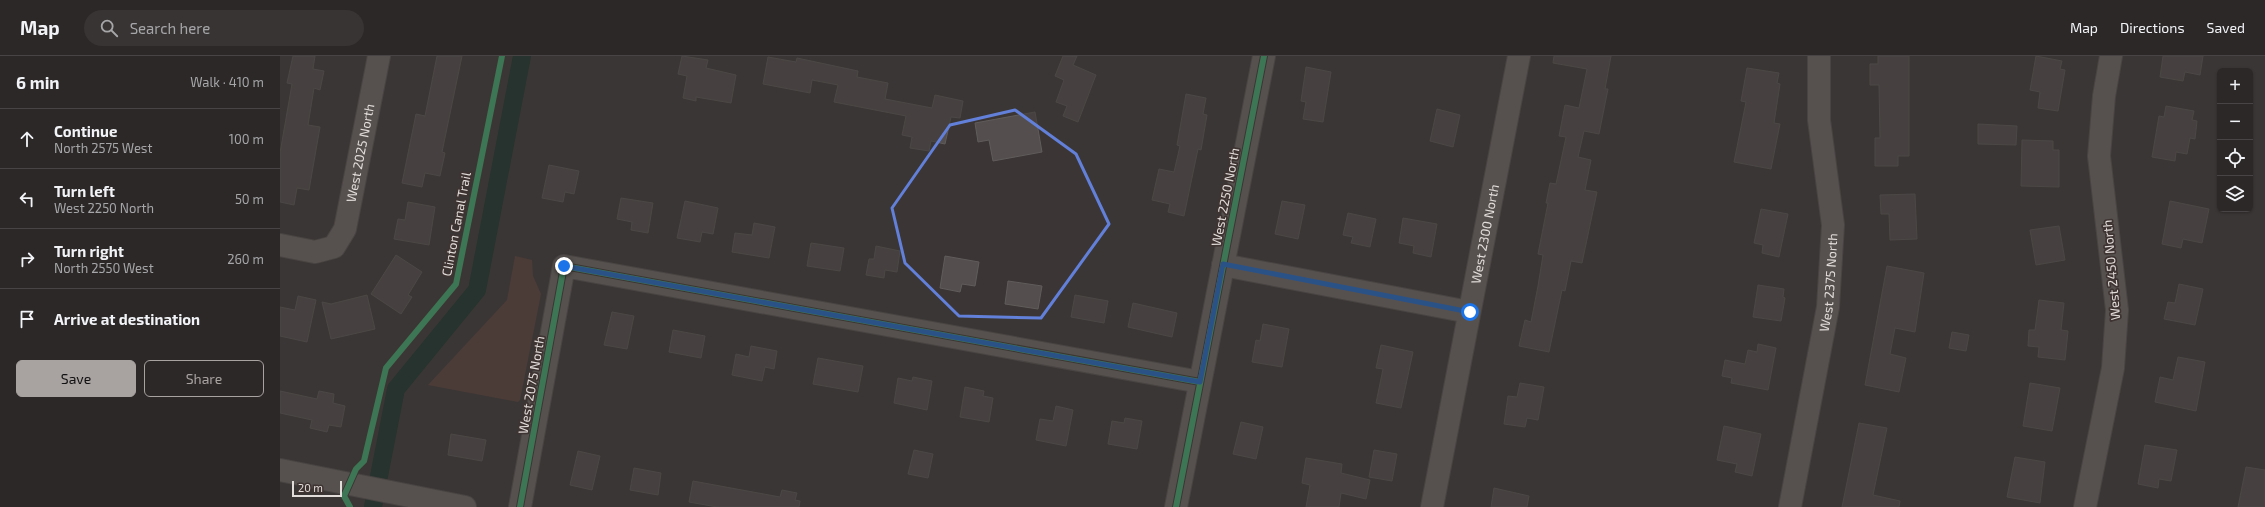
<!DOCTYPE html>
<meta charset="utf-8">
<style>
body{margin:0;font-family:"Exo 2",sans-serif;background:#383434;color:#f1f3f6}
.controls{position:absolute;right:12px;top:12px;display:grid;overflow:hidden;border-radius:6px;box-shadow:0 1px 3px #0004}
.controls button{width:36px;height:36px;display:grid;place-items:center;padding:0;border:0;border-bottom:1px solid #484445;background:#2c2828;color:#f1f3f6;font:20px sans-serif}
.scale{position:absolute;left:12px;bottom:10px;width:50px;box-sizing:border-box;padding-left:4px;border:2px solid #e2dcda;border-top:0;font-size:11px;line-height:14px;white-space:nowrap;color:#e2dcda;-webkit-text-stroke:3px #3e3432;paint-order:stroke}
.stop{position:absolute;width:12px;height:12px;margin:-9px;border:3px solid #1a73e8;border-radius:50%;background:#fff}
.stop.end{background:#1a73e8;border-color:#fff;box-shadow:0 1px 4px #0008}
.list{margin:0;padding:0;list-style:none}
h2{display:flex;justify-content:space-between;align-items:center;height:52px;margin:0;padding:0 16px;font-size:17px}
h2 small{font-size:13px;font-weight:400;color:#a6a6a8}
.list li{display:grid;grid-template-columns:26px 1fr auto;gap:12px;align-items:center;box-sizing:border-box;height:60px;padding:0 16px;border-top:1px solid #484445}
.list b{display:block;font-size:15px;white-space:nowrap}
.list p{margin:0;font-size:13px;white-space:nowrap;color:#a6a6a8}
.list em{font-size:13px;font-style:normal;color:#a6a6a8}
.actions{display:flex;gap:8px;padding:12px 16px}
.actions a{flex:1;padding:9px 0;border:1px solid #a8a2a0;border-radius:6px;text-align:center;font-size:14px;color:#a8a2a0}
.actions .main{background:#a8a2a0;color:#111}
.icon{flex:none;width:22px;height:22px;fill:none;stroke:currentColor;stroke-width:2;stroke-linecap:round;stroke-linejoin:round}
.map{position:relative;flex:none;width:1985px;height:451px;overflow:hidden}
header{display:flex;align-items:center;gap:24px;box-sizing:border-box;height:56px;padding:0 20px;background:#2c2828;border-bottom:1px solid #484445}
header strong{font-size:19px}
nav{display:flex;gap:22px;margin-inline-start:auto;font-size:14px}
.search{width:280px;height:36px;background:#383434;display:flex;align-items:center;gap:10px;box-sizing:border-box;padding:0 14px;border-radius:22px;color:#a6a6a8;font-size:15px}
main{display:flex}
aside{flex:1;background:#2c2828}
.map>svg:first-child{display:block}
.green{fill:#60433c}
.lines{fill:none;stroke-linecap:round;stroke-linejoin:round}
.canal{stroke:#102f26;stroke-width:18}
.building{fill:#544f4e;stroke:#605c5b}
.minor-casing{stroke:#585554;stroke-width:24}
.minor{stroke:#79716f;stroke-width:22}
.cycleway-casing{stroke:#3e3432;stroke-width:8}
.cycleway{stroke:#40c37c;stroke-width:6}
.route{stroke:#1a73e8;stroke-width:5}
.marked{fill:none;stroke:#6280d9;stroke-width:3;stroke-linejoin:round}
.labels{text-anchor:middle;stroke-width:3.5;stroke-linejoin:round;paint-order:stroke}
.street-label{font-size:13px;fill:#e2dcda;stroke:#3e3432}
</style>
<header>
<strong>Map</strong>
<div class="search"><svg class="icon" aria-label="search" viewBox="0 0 24 24"><circle cx="10" cy="10" r="6"/><path d="M15 15l6 6"/></svg>Search here</div>
<nav><a>Map</a><a>Directions</a><a>Saved</a></nav>
</header>
<main>
<aside>
<h2>6 min<small>Walk · 410 m</small></h2>
<ul class="list">
<li><svg class="icon" aria-label="ahead" viewBox="0 0 24 24"><path d="M12 20V5M6 11l6-6 6 6"/></svg><div><b>Continue</b><p>North 2575 West</p></div><em>100 m</em></li>
<li><svg class="icon" aria-label="left" viewBox="0 0 24 24"><path d="M17 20v-9H6M10 6l-5 5 5 5"/></svg><div><b>Turn left</b><p>West 2250 North</p></div><em>50 m</em></li>
<li><svg class="icon" aria-label="right" viewBox="0 0 24 24"><path d="M7 20v-9h11M14 6l5 5-5 5"/></svg><div><b>Turn right</b><p>North 2550 West</p></div><em>260 m</em></li>
<li><svg class="icon" aria-label="arrive" viewBox="0 0 24 24"><path d="M6 21V4h12l-3 4 3 4H6"/></svg><div><b>Arrive at destination</b></div></li>
</ul>
<div class="actions"><a class="main">Save</a><a>Share</a></div>
</aside>
<div class="map">
<svg width="1985" height="451" viewBox="0 0 1985 451">
<rect width="100%" height="100%" fill="#3b3635"/>
<!-- green -->
<path class="green" d="M235,200L252,204L253,220L261,238L240,344L238,346L148,329L227,244Z"/>
<g class="lines">
<!-- canal -->
<path class="canal" d="M93,451L116,333L197,234L242,0"/>
</g>
<!-- building -->
<path class="building" d="M13,0H35L33,13L44,15L40,34L34,32L28,69L40,71L29,134L17,132L14,149L0,146V97L12,28L7,27Z
M157,0H182L162,96L165,97L160,120L145,117L142,131L122,127L136,58L145,60Z
M402,0L428,4L426,12L456,19L451,47L416,41V45L403,42L407,20L398,18Z
M783,0H797L793,9L816,19L798,66L783,60L787,50L776,46L784,24L775,20Z
M1274,0H1331L1325,33H1328L1319,78L1304,75L1298,101L1311,104L1305,134L1317,136L1302,207L1291,205L1285,235L1282,234L1269,296L1239,290L1245,264L1251,266L1258,230L1263,199L1258,198L1268,147H1266L1270,127L1276,128L1286,81L1279,80L1285,49L1299,52L1307,13L1273,7Z
M1598,0H1629V100H1618V110H1595V82H1600L1599,29H1590V8H1598Z
M1756,0L1782,5L1780,13L1785,14L1778,55L1758,52L1760,36L1750,34Z
M1883,0H1923L1920,19L1905,16L1903,25L1880,21Z
M488,1L516,6L517,2L578,15L577,21L608,27L605,43L652,52L655,39L683,45L680,62L671,61L665,88L651,85L649,95L630,92L632,81L622,79L626,60L554,46L558,29L532,24L530,37L483,28Z
M1026,11L1051,16L1043,66L1023,63L1026,46L1021,45Z
M1467,12L1499,17L1497,27L1500,28L1494,67L1500,68L1491,113L1454,106L1466,46L1461,45Z
M906,38L926,42L923,58L927,59L921,94L918,93L904,160L888,156L890,148L872,144L879,113L894,116L900,90L897,89Z
M1886,50L1914,55L1912,64L1917,65L1915,83L1910,82L1907,98L1896,96L1895,105L1872,101L1879,60L1884,61Z
M1157,53L1180,59L1173,91L1150,85Z
M755,56L762,96L713,105L709,84L698,86L695,67Z
M1698,68L1737,70L1736,89L1698,88Z
M1742,84L1773,85V94H1779V131L1741,130Z
M269,109L299,115L294,138L285,136L283,146L262,142Z
M1635,138L1637,183L1610,184L1609,158H1601L1600,139Z
M341,142L373,147L368,177L351,174L352,166L337,163Z
M405,145L438,152L433,178L422,176L420,186L397,182Z
M1002,145L1025,149L1018,183L995,178Z
M1890,145L1929,153L1922,187L1903,183L1901,192L1882,188Z
M128,146L155,151L149,189L114,183L118,163L125,164Z
M1481,153L1508,158L1499,201L1482,197L1483,189L1474,187Z
M1068,157L1096,163L1090,191L1071,187L1073,181L1063,179Z
M1123,162L1157,168L1151,201L1133,197L1134,190L1119,187Z
M474,167L495,171L489,202L452,196L455,177L472,179Z
M1779,170L1785,204L1756,209L1750,174Z
M531,187L564,192L560,215L527,210Z
M596,190L620,195L617,216L605,214L604,222L586,219L589,203H594Z
M116,199L142,216L128,239L132,241L121,258L91,238Z
M665,200L699,206L695,230L682,228L680,236L660,232Z
M1607,210L1644,217L1635,276L1615,272L1610,298L1626,302L1619,336L1585,329Z
M728,225L762,230L758,253L725,248Z
M1899,228L1923,233L1915,269L1884,263L1888,246L1895,247Z
M1478,229L1504,233L1503,241L1505,242L1501,265L1473,261Z
M87,239L95,273L51,283L42,246L51,248Z
M795,239L828,245L824,267L791,261Z
M18,240L36,244L27,286L0,280V251L15,254Z
M1759,244L1784,247L1781,274L1788,275L1785,304L1758,301L1759,291L1748,290L1749,274H1755Z
M853,247L897,257L892,281L848,271Z
M332,256L354,260L347,293L324,289Z
M983,268L1009,273L1002,311L972,306L976,284L980,285Z
M393,274L425,280L421,302L389,296Z
M1672,276L1689,279L1686,295L1669,292Z
M1478,288L1496,292L1488,334L1451,327L1452,322L1442,320L1445,304L1465,308L1468,294L1477,296Z
M1101,289L1133,296L1121,352L1096,347L1103,313L1096,312Z
M471,290L497,295L494,313L485,311L482,325L452,319L456,298L469,301Z
M1898,301L1925,306L1916,355L1875,346L1880,321L1893,324Z
M538,302L583,310L578,336L533,328Z
M633,321L652,325L647,354L614,347L618,322L632,325Z
M1240,327L1264,331L1258,364L1247,362L1245,371L1224,368L1228,340L1237,341Z
M1750,327L1780,332L1772,375L1743,370Z
M685,331L704,335L703,340L713,342L709,366L680,361Z
M0,335L37,343L39,335L54,338L53,347L65,350L61,371L49,369L47,376L30,372L32,364L0,357Z
M776,350L793,354L786,390L756,384L760,363L773,365Z
M845,362L862,365L857,393L828,388L832,365L844,367Z
M961,366L983,371L976,403L953,398Z
M1579,367L1607,372L1593,439L1620,445L1619,451H1562Z
M1444,370L1481,378L1472,420L1455,416L1457,408L1437,404Z
M171,378L206,384L202,405L168,399Z
M1865,389L1897,394L1891,425L1879,423L1878,432L1858,428Z
M634,394L653,398L648,422L628,418Z
M1094,394L1117,398L1112,425L1089,421Z
M298,395L320,400L312,434L290,429Z
M1735,401L1765,406L1760,447L1727,441Z
M1026,402L1062,408L1061,417L1090,424L1086,443L1061,437L1059,451H1026L1030,429L1022,427Z
M1966,411L1985,414V451H1958Z
M354,412L381,417L378,439L350,434Z
M413,425L500,441L502,434L517,437L515,444L520,445L519,451H437L409,446Z
M1214,432L1249,440L1247,451H1211Z"/>
<g class="lines">
<!-- minor casing -->
<g class="minor-casing">
<g id="minor">
<path id="s1" d="M0,189L35,196L54,191L65,173L99,0"/>
<path d="M943,209L1189,256"/>
<path d="M0,414L185,451"/>
<path d="M240,451L284,210L920,326"/>
<path d="M896,451L984,0"/>
<path id="s2" d="M1152,451L1239,0"/>
<path id="s3" d="M1510,451L1548,251L1553,169L1539,64V0"/>
<path d="M1805,451L1833,312L1837,254L1819,100L1824,40L1831,0"/>
</g>
</g>
<!-- minor -->
<use href="#minor" class="minor"/>
<!-- cycleway casing -->
<g class="cycleway-casing">
<path id="cycleway" d="M70,451L64,440L76,413L84,405L106,312L176,228L222,0
M240,451L284,210L920,326
M896,451L984,0"/>
</g>
<!-- cycleway -->
<use href="#cycleway" class="cycleway"/>
</g>
<g class="lines">
<!-- route -->
<path class="route" d="M284,210L920,326L943,208L1190,256"/>
</g>
<!-- marked area -->
<path d="M0 0H1985V451H0ZM735,54L796,98L829,168L761,262L679,260L625,207L612,152L670,69Z" fill="#3b3635" fill-opacity=".55" fill-rule="evenodd"/>
<path class="marked" d="M735,54L796,98L829,168L761,262L679,260L625,207L612,152L670,69Z"/>
<g class="labels">
<!-- street labels -->
<g class="street-label">
<text dy="5" stroke="none"><textPath href="#s1" startOffset="154">West 2025 North</textPath></text>
<text transform="translate(945 141) rotate(-79)" y="5">West 2250 North</text>
<text transform="translate(176 168) rotate(-79)" y="5">Clinton Canal Trail</text>
<text dy="5" stroke="none"><textPath href="#s2" startOffset="278">West 2300 North</textPath></text>
<text transform="translate(1831 214) rotate(-95)" y="5">West 2450 North</text>
<text dy="5" stroke="none"><textPath href="#s3" startOffset="228">West 2375 North</textPath></text>
<text transform="translate(251 329) rotate(-80)" y="5">West 2075 North</text>
</g>
</g>
</svg>
<div class="controls">
<button>+</button>
<button>−</button>
<button><svg class="icon" aria-label="locate" viewBox="0 0 24 24"><circle cx="12" cy="12" r="6"/><path d="M12 2v4M12 18v4M2 12h4M18 12h4"/></svg></button>
<button><svg class="icon" aria-label="layers" viewBox="0 0 24 24"><path d="M12 4l9 5-9 5-9-5zM3 14l9 5 9-5"/></svg></button>
</div>
<div class="scale">20 m</div>
<div class="stop" style="left:1190px;top:256px"></div>
<div class="stop end" style="left:284px;top:210px"></div>
</div>
</main>
